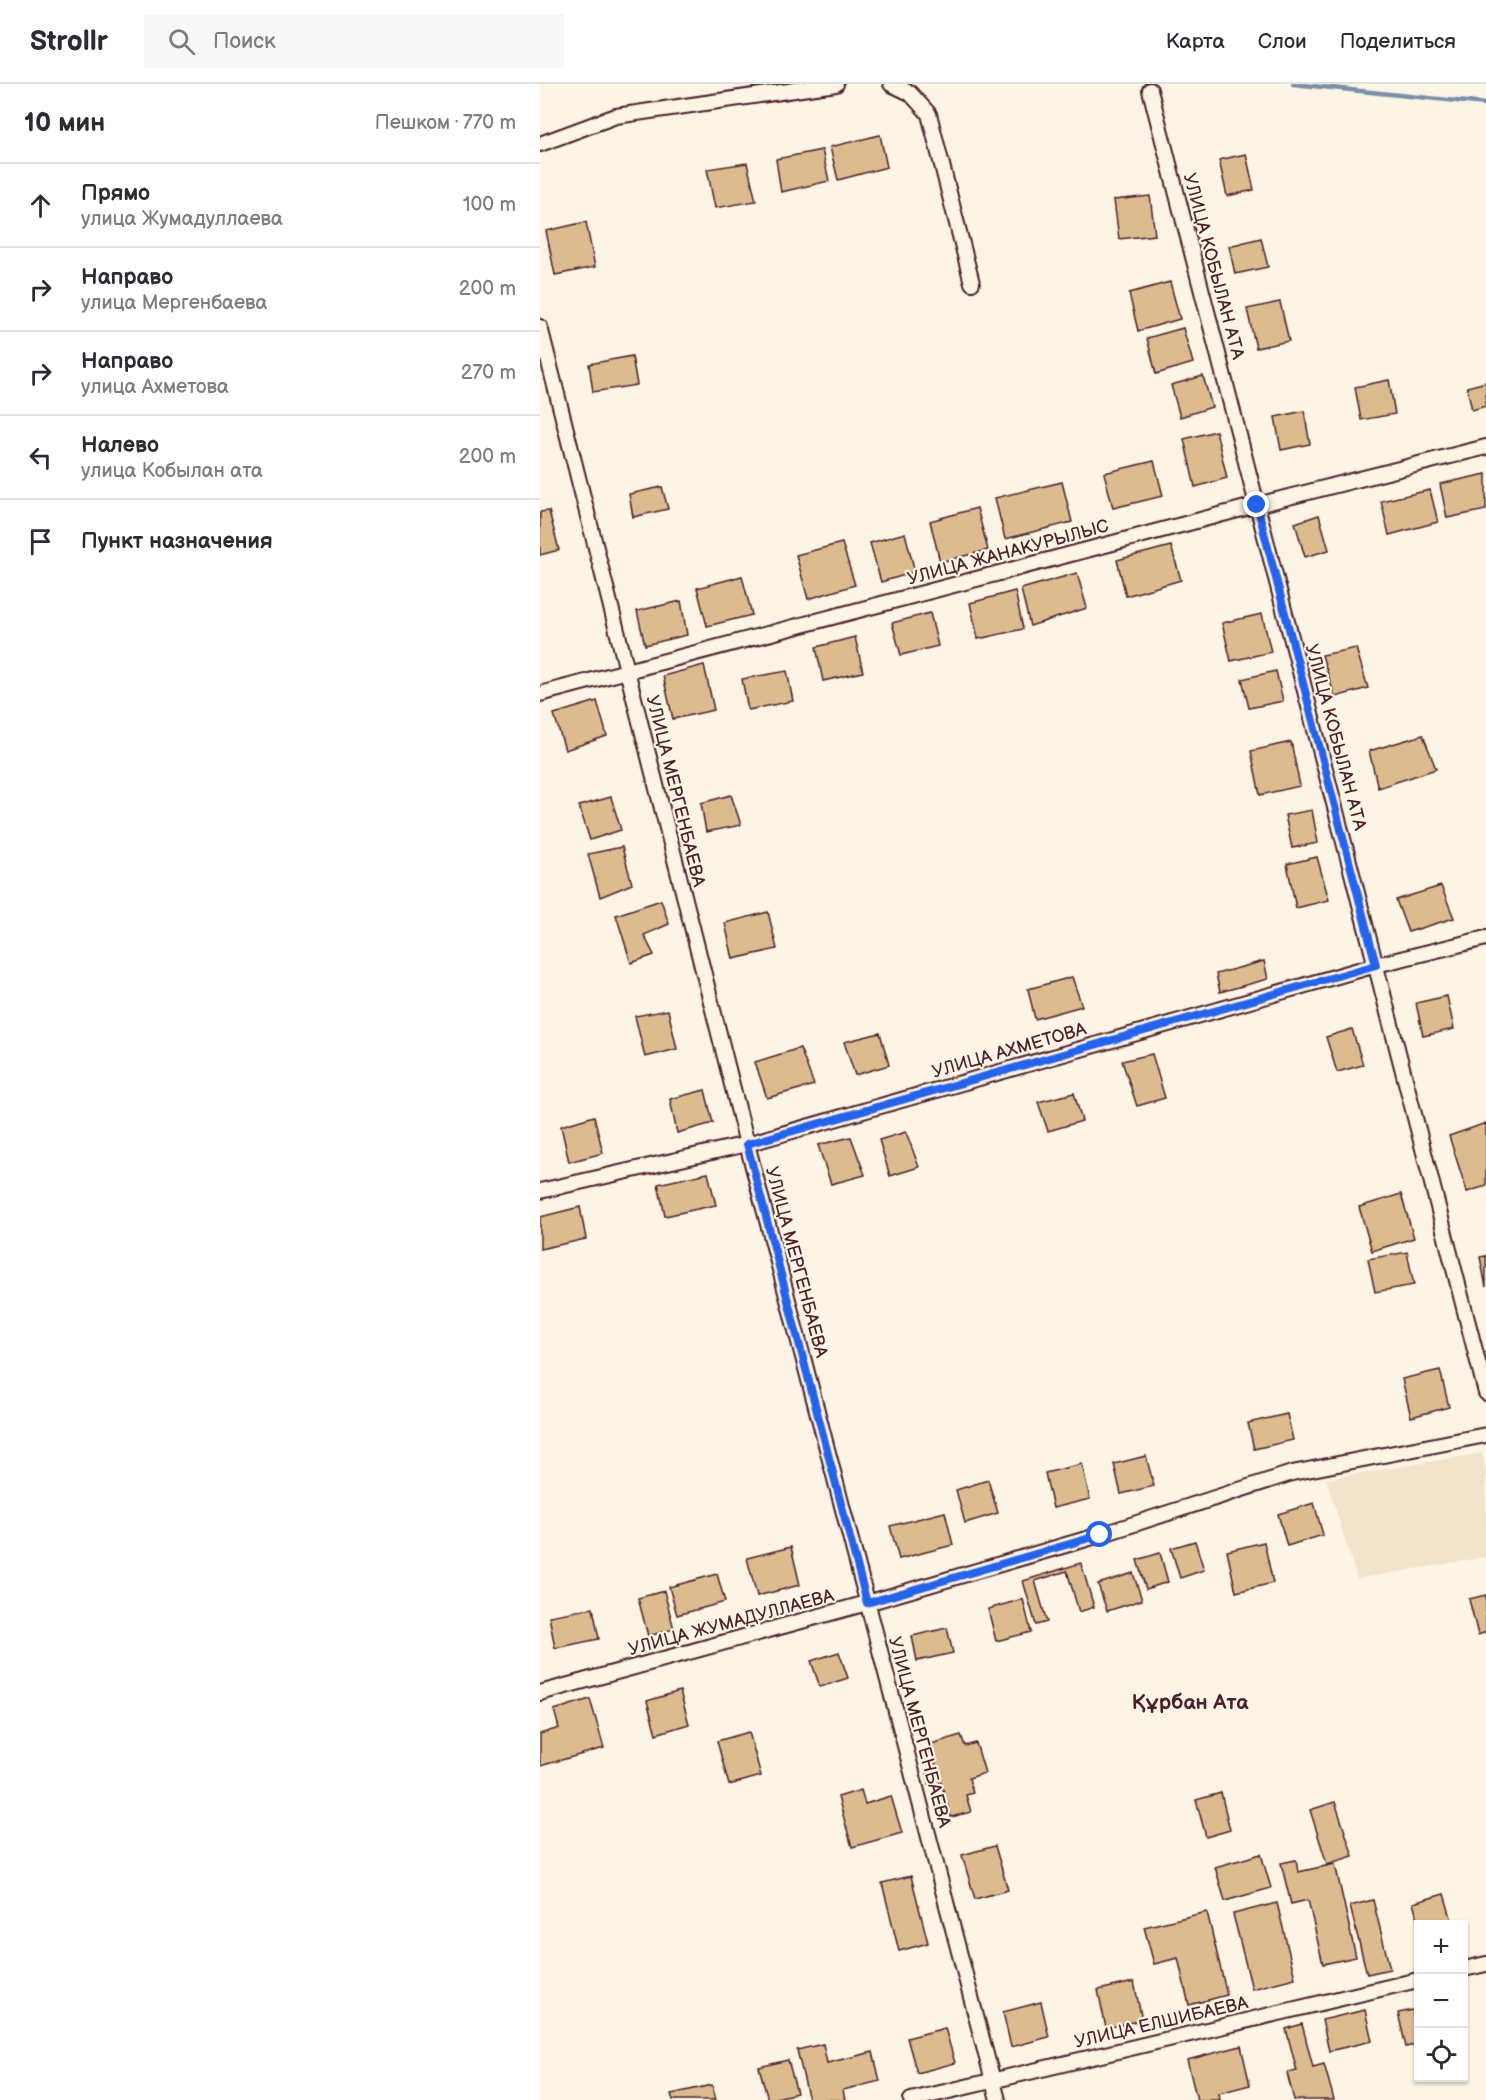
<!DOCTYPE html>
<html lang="ru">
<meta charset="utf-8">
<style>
body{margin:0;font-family:"Balsamiq Sans",sans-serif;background:#f7f7f7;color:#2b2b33}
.controls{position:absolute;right:18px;bottom:18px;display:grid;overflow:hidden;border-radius:0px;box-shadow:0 2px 4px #0004}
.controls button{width:54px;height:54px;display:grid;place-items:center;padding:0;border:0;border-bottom:2px solid #e1e1e2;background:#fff;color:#2b2b33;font:30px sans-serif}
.stop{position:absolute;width:18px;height:18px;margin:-14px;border:4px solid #2563eb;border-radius:50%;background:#fff}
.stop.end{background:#2563eb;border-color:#fff;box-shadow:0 2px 6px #0008}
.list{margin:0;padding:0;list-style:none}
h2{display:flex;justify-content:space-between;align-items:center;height:78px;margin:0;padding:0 24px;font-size:26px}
h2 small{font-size:20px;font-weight:400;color:#7c7c81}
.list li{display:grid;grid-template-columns:39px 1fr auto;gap:18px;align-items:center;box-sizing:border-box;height:84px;padding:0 24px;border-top:2px solid #e1e1e2}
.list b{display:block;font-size:22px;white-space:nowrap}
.list p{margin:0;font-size:20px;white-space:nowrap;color:#7c7c81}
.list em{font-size:20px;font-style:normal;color:#7c7c81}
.icon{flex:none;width:33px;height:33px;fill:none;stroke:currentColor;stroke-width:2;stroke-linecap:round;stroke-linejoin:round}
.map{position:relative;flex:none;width:946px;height:2016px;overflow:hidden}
header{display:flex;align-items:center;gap:36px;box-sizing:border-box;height:84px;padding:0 30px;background:#fff;border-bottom:2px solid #e1e1e2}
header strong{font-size:28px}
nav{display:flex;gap:33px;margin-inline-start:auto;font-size:21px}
.search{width:420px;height:54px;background:#f7f7f7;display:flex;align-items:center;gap:15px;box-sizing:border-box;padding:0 21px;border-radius:0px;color:#7c7c81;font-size:22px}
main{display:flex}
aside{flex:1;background:#fff}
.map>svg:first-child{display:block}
.built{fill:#f2e4cb}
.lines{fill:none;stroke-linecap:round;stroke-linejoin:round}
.stream{stroke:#7a8fa8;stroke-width:4.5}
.building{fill:#dcbc8f;stroke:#4a1f2b;stroke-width:1.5}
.minor-casing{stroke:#4a1f2b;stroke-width:18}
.minor{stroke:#fcf5e5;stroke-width:14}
.route{stroke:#2563eb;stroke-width:8}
.labels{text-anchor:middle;stroke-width:4.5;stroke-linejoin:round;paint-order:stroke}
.street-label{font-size:18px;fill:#4a1f2b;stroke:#fcf5e5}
.quarter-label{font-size:21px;font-weight:bold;fill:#4a1f2b;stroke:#fcf5e5}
</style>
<header>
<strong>Strollr</strong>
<div class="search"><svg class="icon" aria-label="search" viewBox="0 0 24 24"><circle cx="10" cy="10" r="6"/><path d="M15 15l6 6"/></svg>Поиск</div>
<nav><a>Карта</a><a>Слои</a><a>Поделиться</a></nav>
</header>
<main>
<aside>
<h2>10 мин<small>Пешком · 770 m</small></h2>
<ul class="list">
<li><svg class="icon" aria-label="ahead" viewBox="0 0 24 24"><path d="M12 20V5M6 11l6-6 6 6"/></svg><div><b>Прямо</b><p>улица Жумадуллаева</p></div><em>100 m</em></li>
<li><svg class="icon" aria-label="right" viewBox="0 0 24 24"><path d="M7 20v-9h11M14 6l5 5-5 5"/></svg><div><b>Направо</b><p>улица Мергенбаева</p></div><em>200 m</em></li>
<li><svg class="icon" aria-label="right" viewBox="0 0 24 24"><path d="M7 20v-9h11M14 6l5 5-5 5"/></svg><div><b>Направо</b><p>улица Ахметова</p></div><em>270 m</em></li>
<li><svg class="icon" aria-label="left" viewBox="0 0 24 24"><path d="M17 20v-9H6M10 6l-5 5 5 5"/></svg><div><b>Налево</b><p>улица Кобылан ата</p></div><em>200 m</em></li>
<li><svg class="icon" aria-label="arrive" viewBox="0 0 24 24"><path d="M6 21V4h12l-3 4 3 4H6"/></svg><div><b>Пункт назначения</b></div></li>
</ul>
</aside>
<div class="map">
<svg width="946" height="2016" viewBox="0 0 946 2016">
<rect width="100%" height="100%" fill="#fcf5e5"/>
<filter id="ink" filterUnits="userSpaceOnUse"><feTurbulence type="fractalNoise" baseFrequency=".0167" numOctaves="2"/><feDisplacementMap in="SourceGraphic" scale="12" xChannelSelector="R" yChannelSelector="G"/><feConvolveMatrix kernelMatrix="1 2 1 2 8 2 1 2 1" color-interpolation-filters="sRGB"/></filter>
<g filter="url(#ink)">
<!-- built -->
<path class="built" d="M942,1369L946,1389V1473L817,1495L786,1395Z"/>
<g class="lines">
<!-- stream -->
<path class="stream" d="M753,0L946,20"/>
</g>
<!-- building -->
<path class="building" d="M340,51L347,83L298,96L290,63Z
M282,66L289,97L241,108L236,75Z
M706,70L714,106L687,112L679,76Z
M207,79L216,117L175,124L167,85Z
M610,112L615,151L579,155L574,116Z
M46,138L55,183L15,191L6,147Z
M721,154L728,183L695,190L689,162Z
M630,198L640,235L598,247L589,209Z
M740,218L749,257L716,264L707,225Z
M643,244L653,279L616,290L607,254Z
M92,272L97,301L53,308L49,280Z
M663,292L672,323L640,333L631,301Z
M849,296L855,330L821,336L815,303Z
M946,298V322L932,326L927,303Z
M764,327L770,360L741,366L735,333Z
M676,347L687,394L655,403L644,355Z
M614,377L623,412L573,424L564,389Z
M946,390V426L907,434L900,400Z
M522,398L532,438L465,455L455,414Z
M122,403L128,425L93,433L89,410Z
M890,406L898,438L849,451L841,417Z
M437,424L448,466L400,478L390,437Z
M9,427L19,466L0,471V428Z
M779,431L789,466L765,473L755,439Z
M365,449L375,488L341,498L330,459Z
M302,459L315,501L268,515L256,471Z
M631,462L641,496L586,512L577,476Z
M537,489L547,524L490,542L481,505Z
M202,492L212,531L167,542L157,504Z
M475,507L483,545L438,555L430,519Z
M141,517L147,551L105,561L97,527Z
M390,529L398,562L361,571L352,539Z
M722,530L731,568L691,577L682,539Z
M315,553L323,588L283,597L276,563Z
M816,564L828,604L795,613L782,571Z
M164,581L174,626L133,635L123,592Z
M247,587L253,617L208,626L202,595Z
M736,587L743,617L709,624L702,595Z
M57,617L67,652L25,666L14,630Z
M883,651L896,685L838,704L829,667Z
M751,658L760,702L720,711L711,667Z
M191,711L201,741L166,748L161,719Z
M71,713L81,746L50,756L39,722Z
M772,726L778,759L752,764L745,731Z
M82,763L92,800L60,813L48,770Z
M777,773L789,816L756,824L747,780Z
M901,802L914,834L868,848L856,816Z
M121,816L129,840L104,851L114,871L91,879L76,831Z
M228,828L237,865L193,875L185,839Z
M724,877L728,895L680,908L676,890Z
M532,893L542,922L495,935L488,905Z
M907,912L914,945L883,952L876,919Z
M128,926L137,965L105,973L95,932Z
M812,945L823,981L797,988L786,953Z
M340,949L349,981L315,991L304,958Z
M260,964L274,1001L227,1014L215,978Z
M612,970L625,1014L597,1022L582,977Z
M165,1006L173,1039L137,1049L130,1015Z
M534,1009L542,1037L508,1047L498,1018Z
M54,1032L63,1069L29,1078L21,1042Z
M946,1039V1102L927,1108L909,1052Z
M366,1048L379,1083L350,1092L339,1056Z
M311,1053L325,1091L291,1100L278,1061Z
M168,1089L176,1121L125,1132L118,1100Z
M861,1110L874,1154L832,1167L819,1123Z
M40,1123L46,1155L0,1165V1133Z
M867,1168L874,1201L835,1208L828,1175Z
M946,1172V1203L940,1173Z
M900,1286L909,1323L871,1333L862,1295Z
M747,1330L753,1356L714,1365L708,1339Z
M606,1372L614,1402L581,1410L574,1380Z
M542,1380L550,1415L513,1424L505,1389Z
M448,1396L458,1429L425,1439L416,1406Z
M774,1419L783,1451L747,1462L738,1430Z
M405,1428L413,1461L359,1475L350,1442Z
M655,1457L664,1486L640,1494L631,1464Z
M724,1458L733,1499L696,1508L687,1467Z
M251,1463L260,1501L217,1512L207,1474Z
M620,1469L628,1498L606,1505L597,1476Z
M541,1479L554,1523L539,1528L527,1487L495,1497L507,1538L496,1541L483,1497Z
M593,1489L602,1516L567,1527L558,1500Z
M177,1490L185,1518L137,1531L129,1503Z
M124,1507L134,1545L108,1552L98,1514Z
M946,1511V1548L938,1551L929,1515Z
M483,1515L491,1548L456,1557L448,1525Z
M53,1524L59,1555L15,1564L9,1532Z
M407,1544L413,1569L377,1577L372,1552Z
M299,1568L308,1594L280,1603L271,1577Z
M140,1607L149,1640L116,1650L107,1617Z
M50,1615L64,1664L0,1682V1650L19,1644L14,1626Z
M209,1648L221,1692L189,1701L177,1657Z
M421,1651L425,1662L436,1659L445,1689L429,1694L433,1709L426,1711L431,1728L411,1733L401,1699L390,1702L386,1685L396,1679L391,1660Z
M321,1706L325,1720L351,1712L362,1749L312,1763L298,1713Z
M681,1709L690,1746L666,1753L656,1716Z
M795,1718L813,1772L787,1780L770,1726Z
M455,1762L468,1806L435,1815L422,1771Z
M721,1770L731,1804L685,1817L675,1783Z
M756,1776L758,1788L795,1780L816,1873L783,1880L768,1816L751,1820L741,1779Z
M371,1792L388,1859L359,1867L342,1799Z
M904,1810L913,1840H879L873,1819Z
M833,1816L850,1885L827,1890L810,1822Z
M737,1819L755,1894L712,1905L693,1830Z
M667,1828L687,1911L649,1921L638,1874L614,1880L604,1843Z
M594,1898L602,1936L566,1944L558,1906Z
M501,1918L509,1953L471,1963L463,1928Z
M878,1925V1960L866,1963L858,1929Z
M825,1926L832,1957L789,1967L782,1936Z
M762,1940L773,1983L784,1980L794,2016H754L747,1989L757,1987L746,1945Z
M405,1944L415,1979L377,1989L367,1954Z
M283,1960L287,1979L333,1968L340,1997L303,2006L305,2016H269L257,1966Z
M701,1962L710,2001L679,2009L680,2016H657L647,1976Z
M248,1976L257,2009L228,2016L219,1983Z
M172,2001L176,2016H133L131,2010Z"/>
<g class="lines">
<!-- minor casing -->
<g class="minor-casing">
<path id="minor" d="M351,0L370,9L389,30L432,199
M610,6L946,1309
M0,60L76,32L296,0
M0,243L207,1060L458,2016
M0,610L717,421L946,363
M0,1107L207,1060L836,881L946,854
M0,1609L327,1519L560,1451L752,1389L946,1351
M924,1885L946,1880
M371,2016L878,1896"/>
</g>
<!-- minor -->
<use href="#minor" class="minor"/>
</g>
</g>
<g class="lines" filter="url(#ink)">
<!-- route -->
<path class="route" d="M560,1451L327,1519L207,1060L836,881L717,421"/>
</g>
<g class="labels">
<!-- street labels -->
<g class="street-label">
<text transform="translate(674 182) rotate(75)" y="6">УЛИЦА КОБЫЛАН АТА</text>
<text transform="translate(468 468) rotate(-15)" y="6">УЛИЦА ЖАНАКУРЫЛЫС</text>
<text transform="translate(796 653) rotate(75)" y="6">УЛИЦА КОБЫЛАН АТА</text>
<text transform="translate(136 707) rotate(76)" y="6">УЛИЦА МЕРГЕНБАЕВА</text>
<text transform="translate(469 966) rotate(-16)" y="6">УЛИЦА АХМЕТОВА</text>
<text transform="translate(257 1178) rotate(75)" y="6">УЛИЦА МЕРГЕНБАЕВА</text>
<text transform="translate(191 1538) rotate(-15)" y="6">УЛИЦА ЖУМАДУЛЛАЕВА</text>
<text transform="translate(380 1648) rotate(75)" y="6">УЛИЦА МЕРГЕНБАЕВА</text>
<text transform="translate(621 1938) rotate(-13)" y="6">УЛИЦА ЕЛШИБАЕВА</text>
</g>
<!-- quarter labels -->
<g class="quarter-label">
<text x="650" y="1625">Құрбан Ата</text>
</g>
</g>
</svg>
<div class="controls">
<button>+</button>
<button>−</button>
<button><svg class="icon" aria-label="locate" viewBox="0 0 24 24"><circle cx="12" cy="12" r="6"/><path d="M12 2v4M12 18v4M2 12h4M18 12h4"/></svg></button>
</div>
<div class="stop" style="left:560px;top:1451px"></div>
<div class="stop end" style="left:717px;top:421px"></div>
</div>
</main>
